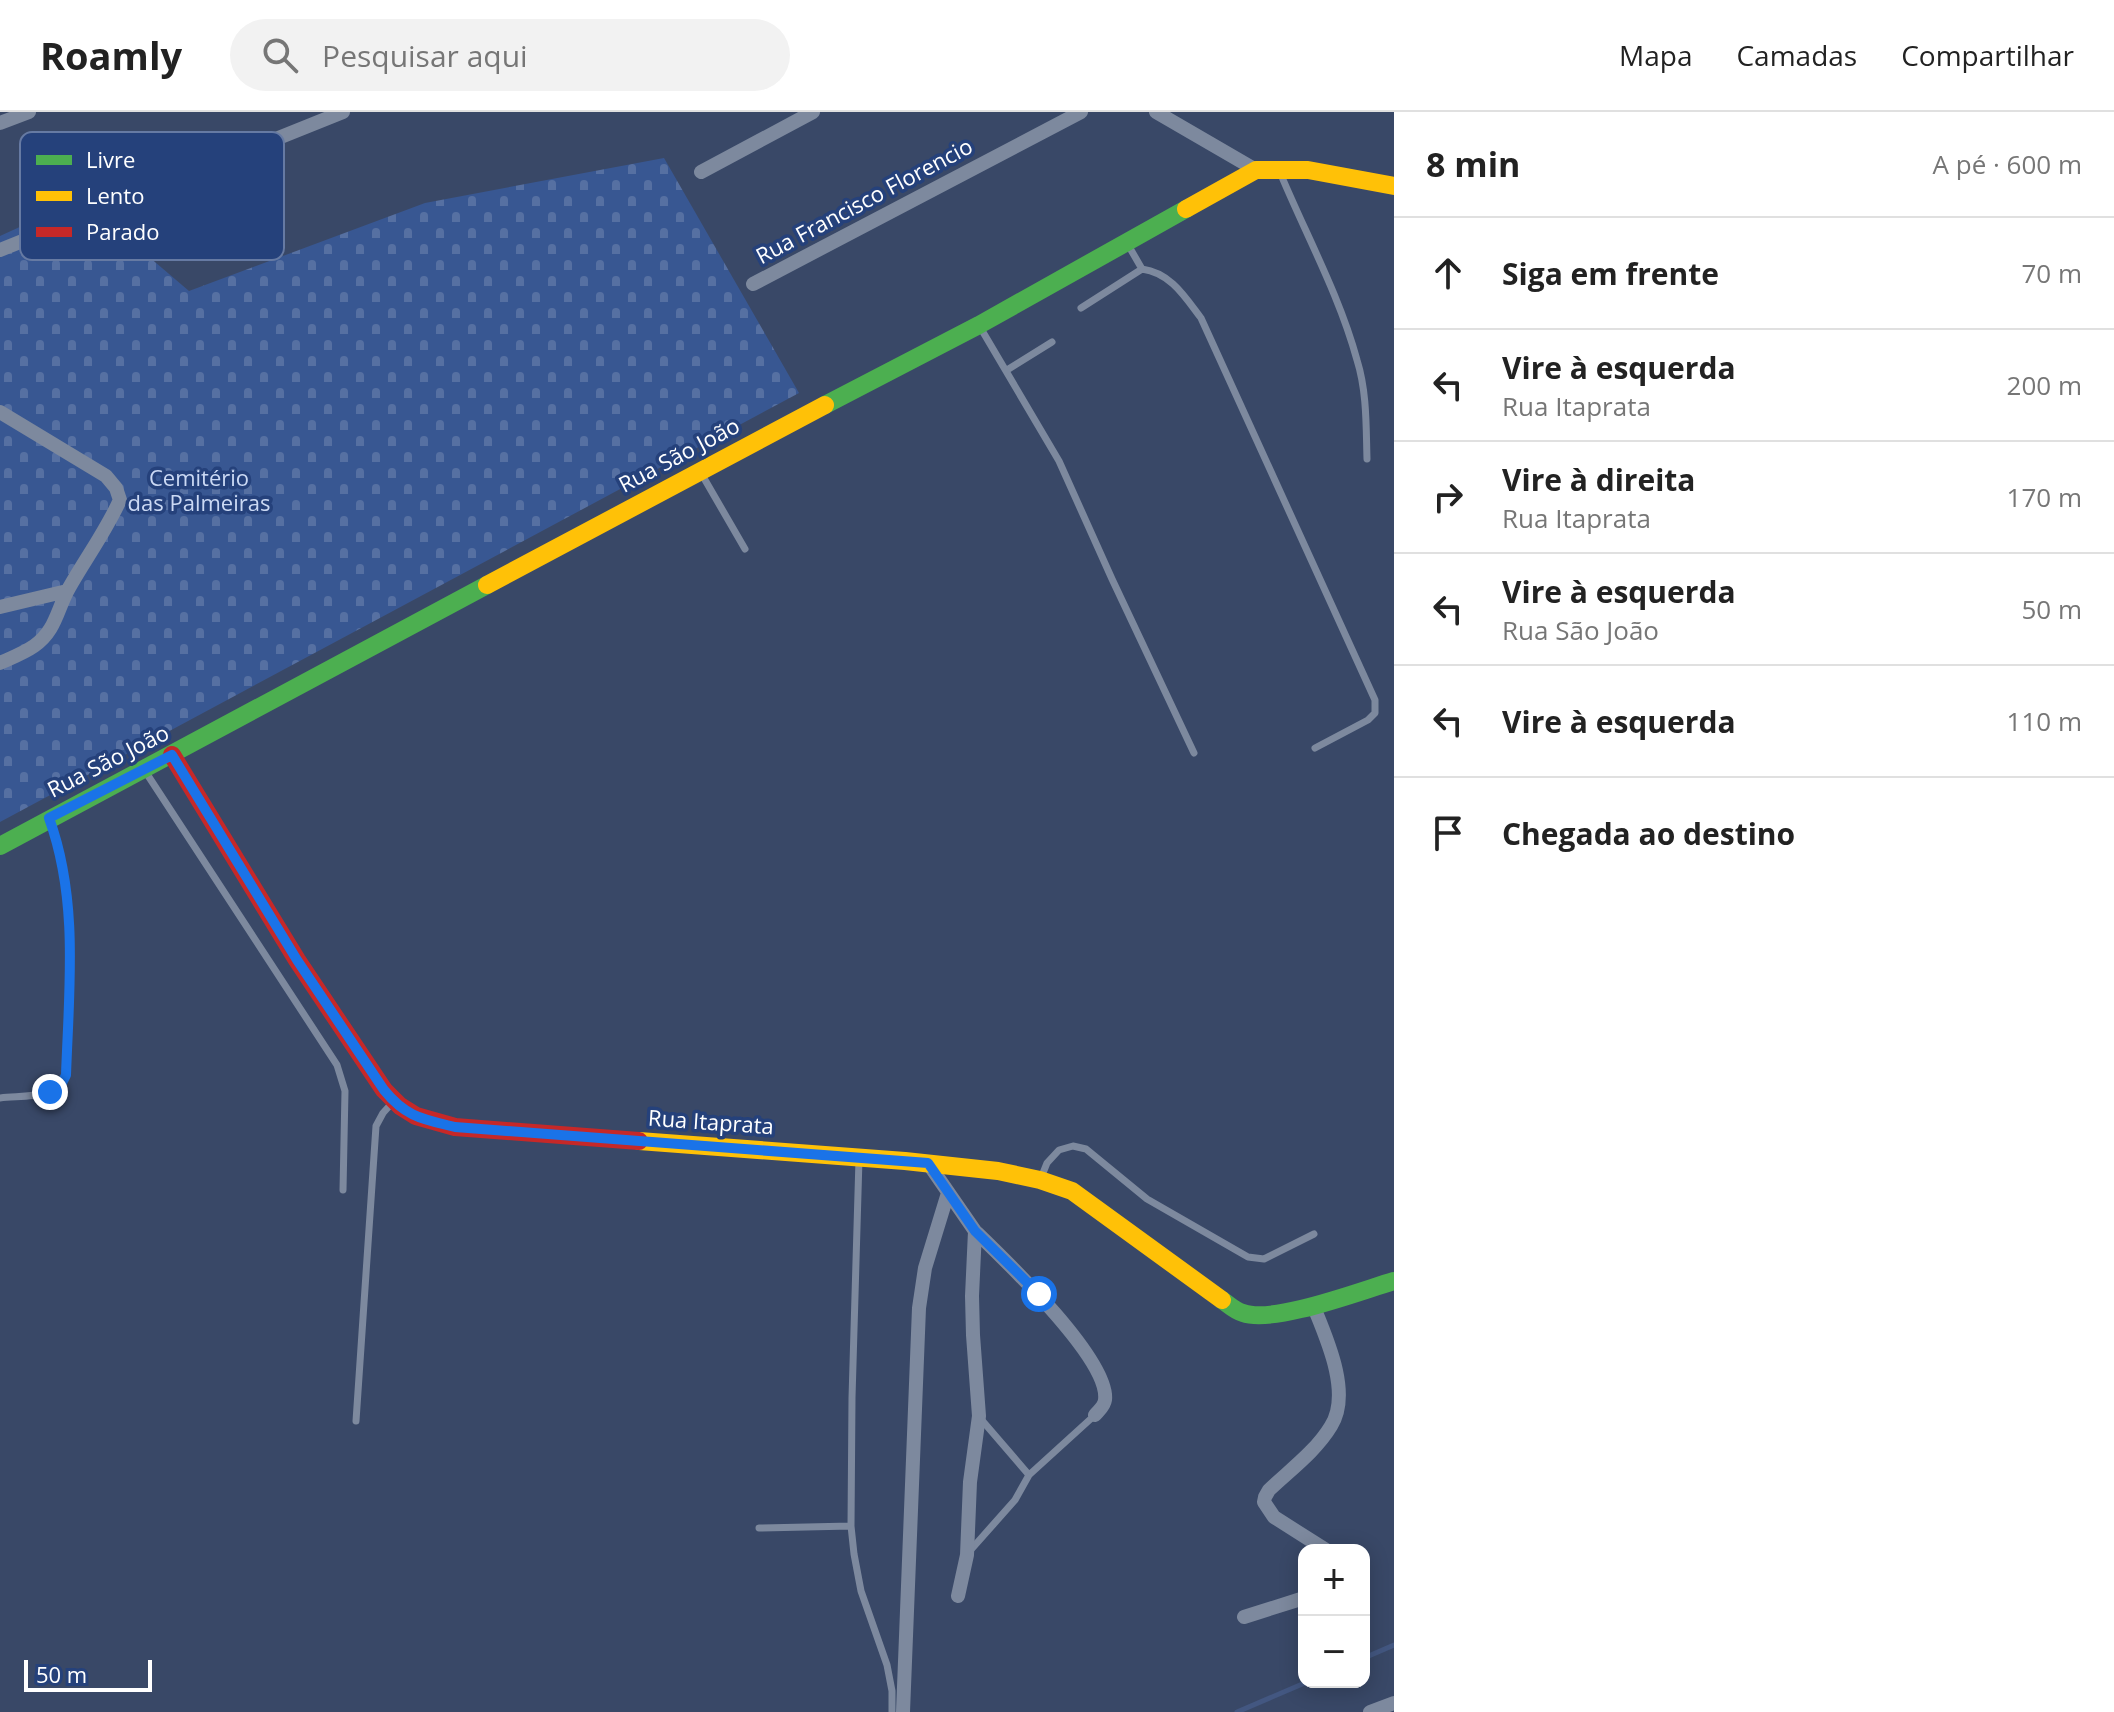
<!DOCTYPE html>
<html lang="pt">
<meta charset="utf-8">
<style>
body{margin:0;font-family:"Open Sans",sans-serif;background:#f2f2f2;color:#222}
.controls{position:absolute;right:24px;bottom:24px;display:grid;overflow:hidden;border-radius:16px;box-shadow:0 4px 20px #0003}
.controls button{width:72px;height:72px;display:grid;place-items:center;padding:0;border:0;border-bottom:2px solid #e0e0e0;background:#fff;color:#222;font:40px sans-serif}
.scale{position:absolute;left:24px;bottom:20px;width:128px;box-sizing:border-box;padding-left:8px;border:4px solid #fff;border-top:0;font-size:22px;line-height:28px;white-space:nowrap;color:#fff;-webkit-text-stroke:6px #25417b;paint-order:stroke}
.stop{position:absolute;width:24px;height:24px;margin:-18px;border:6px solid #1a73e8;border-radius:50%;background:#fff}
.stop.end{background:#1a73e8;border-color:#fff;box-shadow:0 2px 8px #0008}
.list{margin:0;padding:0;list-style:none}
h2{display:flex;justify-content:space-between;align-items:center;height:104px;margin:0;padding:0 32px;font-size:34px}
h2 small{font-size:26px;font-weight:400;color:#767676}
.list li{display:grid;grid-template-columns:52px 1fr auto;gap:24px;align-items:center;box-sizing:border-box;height:112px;padding:0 32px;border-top:2px solid #e0e0e0}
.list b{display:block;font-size:30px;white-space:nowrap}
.list p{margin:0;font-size:26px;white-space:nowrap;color:#767676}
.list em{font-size:26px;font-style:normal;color:#767676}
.icon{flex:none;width:44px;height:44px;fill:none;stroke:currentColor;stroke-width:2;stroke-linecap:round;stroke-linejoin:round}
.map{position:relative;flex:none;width:1394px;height:1600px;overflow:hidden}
header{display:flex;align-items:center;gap:48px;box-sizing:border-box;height:112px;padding:0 40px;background:#fff;border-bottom:2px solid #e0e0e0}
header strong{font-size:38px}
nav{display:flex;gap:44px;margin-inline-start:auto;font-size:28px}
.search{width:560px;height:72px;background:#f2f2f2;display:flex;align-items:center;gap:20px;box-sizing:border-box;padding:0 28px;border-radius:44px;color:#767676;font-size:30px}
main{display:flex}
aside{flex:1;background:#fff}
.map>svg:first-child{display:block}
.cemetery{fill:url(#cemetery-stones)}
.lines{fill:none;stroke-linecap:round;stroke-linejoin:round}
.stream{stroke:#435781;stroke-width:5}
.lane{stroke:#7d899e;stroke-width:7}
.street{stroke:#7d899e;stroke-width:14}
.fast{stroke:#4caf50;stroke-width:18}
.slow{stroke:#ffc107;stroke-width:18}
.jam{stroke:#c62828;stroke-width:18}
.route{stroke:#1a73e8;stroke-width:10}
.labels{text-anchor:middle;stroke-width:7;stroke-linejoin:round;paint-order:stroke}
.street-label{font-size:22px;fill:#fff;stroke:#25417b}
.park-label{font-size:22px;fill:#cbd9f4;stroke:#25417b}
.key{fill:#25417b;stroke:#667aa3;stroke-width:2}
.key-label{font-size:22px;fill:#fff}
</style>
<header>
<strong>Roamly</strong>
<div class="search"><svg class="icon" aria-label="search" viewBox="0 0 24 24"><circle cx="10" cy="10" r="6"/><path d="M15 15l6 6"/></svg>Pesquisar aqui</div>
<nav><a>Mapa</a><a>Camadas</a><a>Compartilhar</a></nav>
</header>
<main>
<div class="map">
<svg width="1394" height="1600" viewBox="0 0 1394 1600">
<defs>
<pattern id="cemetery-stones" width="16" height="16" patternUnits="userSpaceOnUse" patternTransform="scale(2)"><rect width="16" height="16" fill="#385792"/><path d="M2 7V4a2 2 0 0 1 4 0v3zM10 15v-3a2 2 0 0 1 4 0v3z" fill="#5670a2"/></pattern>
</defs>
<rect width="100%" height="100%" fill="#394867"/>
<!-- cemetery -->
<path class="cemetery" d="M664,46L799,281L0,710V124L81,87L189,179L425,91Z"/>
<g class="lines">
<!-- stream -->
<path class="stream" d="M1364,1546L1394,1533
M1237,1600L1307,1570"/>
<!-- lane -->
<path class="lane" d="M1279,58C1305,121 1339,182 1357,248C1367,280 1366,314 1367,347
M1127,131L1142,157
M1081,196L1142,157C1171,161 1185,185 1201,206L1375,588V601L1368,608L1315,636
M980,215L1059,349L1112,467L1194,641
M1007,258L1052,230
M701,361L745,437
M145,659L337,953L345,979L343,1078
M0,986C25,983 54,988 66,963C69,880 79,788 50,708
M859,1047L852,1286L851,1414L854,1442L861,1479L887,1553L892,1579V1600
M1041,1066L1047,1051L1059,1038L1073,1034L1086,1037L1147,1087L1248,1145L1264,1147L1314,1122
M980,1306L1029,1363
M356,1309L376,1014L383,1001L392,991
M759,1416L851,1414
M968,1441L1015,1388L1029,1363L1095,1303"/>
<!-- street -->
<path class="street" d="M1156,0L1256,58
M0,11L29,0
M701,60L813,0
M0,138L343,0
M753,172L1081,0
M0,300L106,364L116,376L120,388C106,419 86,446 69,476C57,497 56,519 34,534C24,541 11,546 0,551
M0,495L67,479
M928,1051L975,1119L972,1184L973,1223L979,1304L970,1370L967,1443L958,1484
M975,1119C1004,1147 1110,1248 1105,1288C1104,1295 1099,1298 1095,1303
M1313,1193C1326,1225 1352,1281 1331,1314C1316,1339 1290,1358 1269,1378L1265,1385L1264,1390L1274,1405L1326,1438
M1244,1505L1304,1486
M903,1600L919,1196L925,1156L948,1081
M1370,1600L1394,1591"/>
<!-- fast -->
<path class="fast" d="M825,293L979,213L1186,97
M0,734L487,473
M1222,1188C1228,1192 1235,1199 1243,1201C1274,1212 1360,1179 1394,1169"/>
<!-- slow -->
<path class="slow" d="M1186,97L1256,58H1308L1394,74
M487,473L825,293
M639,1029L905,1049L998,1059L1040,1068L1072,1079L1222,1188"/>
<!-- jam -->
<path class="jam" d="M172,643L297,848L384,978L400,994L416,1004L455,1015L639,1029"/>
</g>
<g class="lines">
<!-- route -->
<path class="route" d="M50,980L61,973L66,963C69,877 79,788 49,706L172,643L297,848L384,978C406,1005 422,1007 455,1015L928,1051L975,1119L1039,1182"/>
</g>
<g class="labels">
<!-- street labels -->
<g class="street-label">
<text transform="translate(864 89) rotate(-28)" y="8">Rua Francisco Florencio</text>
<text transform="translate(679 343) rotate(-28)" y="8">Rua São João</text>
<text transform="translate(108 649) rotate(-27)" y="8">Rua São João</text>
<text transform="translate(711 1010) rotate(4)" y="8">Rua Itaprata</text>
</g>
<!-- park labels -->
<g class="park-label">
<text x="199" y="374">Cemitério<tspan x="199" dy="25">das Palmeiras</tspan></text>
</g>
</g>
<!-- legend -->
<rect x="20" y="20" width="264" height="128" rx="12" class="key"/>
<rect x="36" y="43" width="36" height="10" fill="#4caf50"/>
<rect x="36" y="79" width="36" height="10" fill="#ffc107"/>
<rect x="36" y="115" width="36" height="10" fill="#c62828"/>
<g class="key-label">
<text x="86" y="56">Livre</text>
<text x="86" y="92">Lento</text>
<text x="86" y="128">Parado</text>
</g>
</svg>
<div class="controls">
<button>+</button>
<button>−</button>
</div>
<div class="scale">50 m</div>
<div class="stop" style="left:1039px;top:1182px"></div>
<div class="stop end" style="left:50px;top:980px"></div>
</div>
<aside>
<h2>8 min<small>A pé · 600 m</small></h2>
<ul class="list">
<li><svg class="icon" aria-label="ahead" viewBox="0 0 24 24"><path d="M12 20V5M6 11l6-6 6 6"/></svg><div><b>Siga em frente</b></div><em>70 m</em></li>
<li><svg class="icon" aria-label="left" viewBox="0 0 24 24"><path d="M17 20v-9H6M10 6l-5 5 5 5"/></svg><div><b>Vire à esquerda</b><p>Rua Itaprata</p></div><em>200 m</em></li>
<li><svg class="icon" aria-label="right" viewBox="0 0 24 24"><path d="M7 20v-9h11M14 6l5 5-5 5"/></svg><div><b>Vire à direita</b><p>Rua Itaprata</p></div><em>170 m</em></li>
<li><svg class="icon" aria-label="left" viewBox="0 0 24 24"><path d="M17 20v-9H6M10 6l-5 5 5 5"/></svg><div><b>Vire à esquerda</b><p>Rua São João</p></div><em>50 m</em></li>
<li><svg class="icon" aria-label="left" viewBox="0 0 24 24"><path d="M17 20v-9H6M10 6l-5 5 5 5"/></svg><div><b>Vire à esquerda</b></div><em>110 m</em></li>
<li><svg class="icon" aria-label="arrive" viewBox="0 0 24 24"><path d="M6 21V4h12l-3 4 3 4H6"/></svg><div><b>Chegada ao destino</b></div></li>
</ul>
</aside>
</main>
